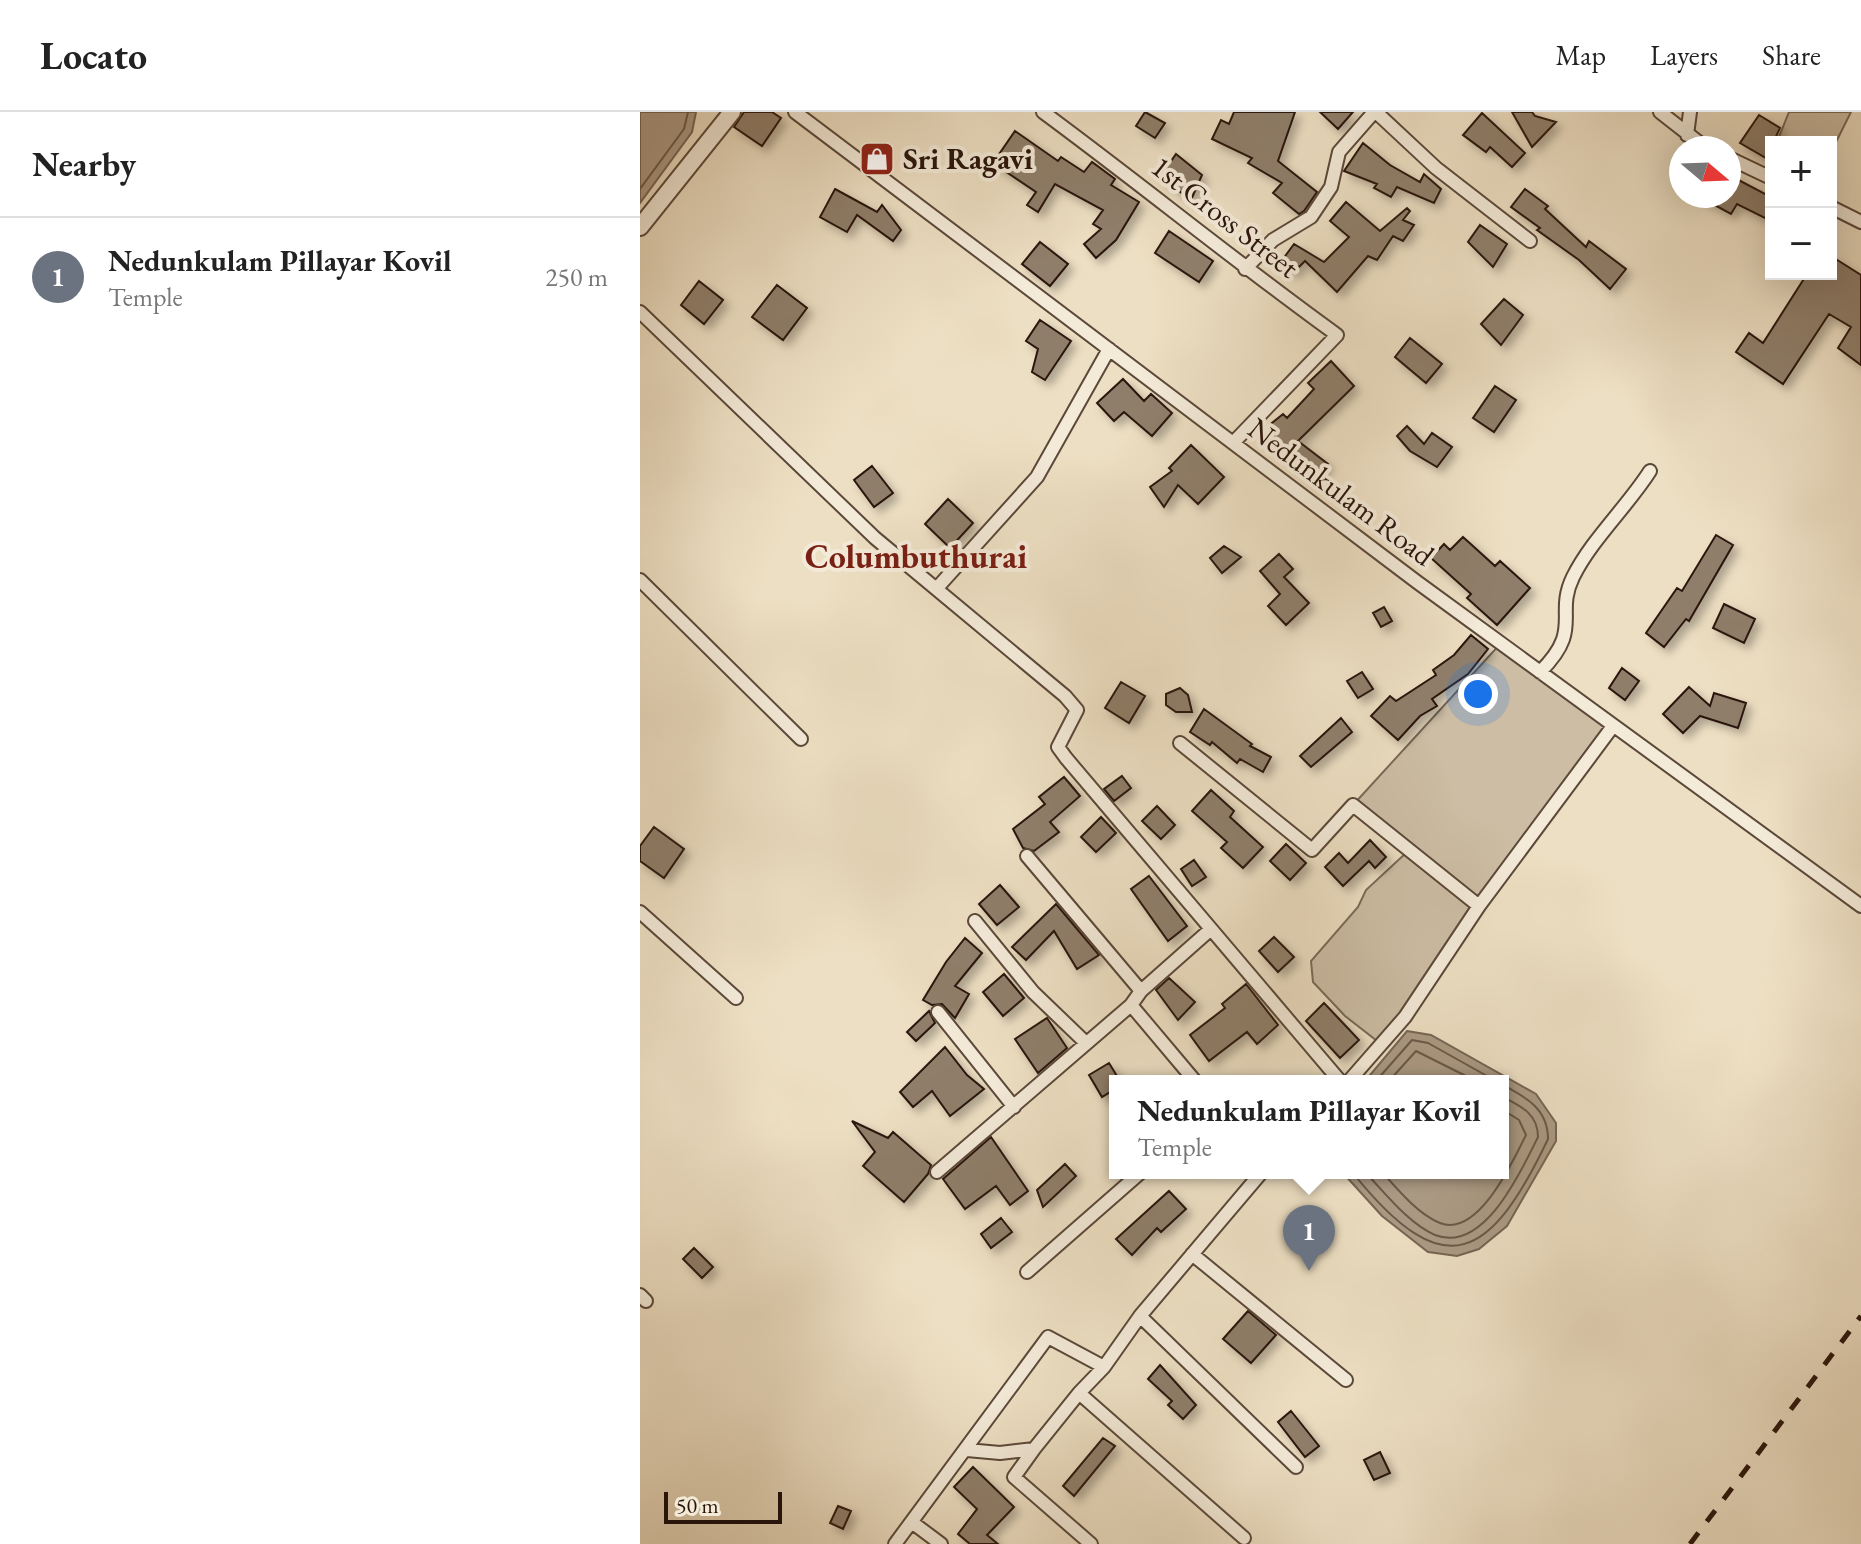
<!DOCTYPE html>
<meta charset="utf-8">
<style>
body{margin:0;font-family:"EB Garamond",serif;background:#f6f6f6;color:#222}
.controls{position:absolute;right:24px;top:24px;display:grid;overflow:hidden;border-radius:0px;box-shadow:0 8px 32px #0002}
.controls button{width:72px;height:72px;display:grid;place-items:center;padding:0;border:0;border-bottom:2px solid #e0e0e0;background:#fff;color:#222;font:40px sans-serif}
.compass{position:absolute;left:1029px;top:24px;width:72px;height:72px;border-radius:50%;background:#fff;box-shadow:0 8px 32px #0002;rotate:109deg}
.scale{position:absolute;left:24px;bottom:20px;width:118px;box-sizing:border-box;padding-left:8px;border:4px solid #2a150b;border-top:0;font-size:22px;line-height:28px;white-space:nowrap;color:#2a150b;-webkit-text-stroke:6px #f3ead8;paint-order:stroke}
.you{position:absolute;left:838px;top:582px;width:28px;height:28px;margin:-20px;border:6px solid #fff;border-radius:50%;background:#1a73e8;box-shadow:0 0 0 12px #1a73e833}
.badge{display:grid;place-items:center;width:52px;height:52px;border-radius:50%;background:#8f2418;color:#fff;font-size:26px;font-weight:700}
.pin{position:absolute;translate:-50% -66px;filter:drop-shadow(0 2px 4px #0008)}
.pin::after{content:'';position:absolute;top:42px;width:28px;height:24px;background:inherit;clip-path:polygon(0 0,100% 0,50% 100%)}
.popup{position:absolute;left:469px;top:963px;width:400px;height:104px;box-sizing:border-box;display:grid;place-content:center;border-radius:0px;background:#fff;filter:drop-shadow(0 2px 6px #0005);font-size:26px;white-space:nowrap;color:#767676}
.popup b{font-size:30px;color:#222}
.popup::after{content:'';position:absolute;left:50%;top:100%;margin-left:-16px;border:16px solid transparent;border-top-color:#fff}
.list{margin:0;padding:0;list-style:none}
h2{display:flex;justify-content:space-between;align-items:center;height:104px;margin:0;padding:0 32px;font-size:34px}
h2 small{font-size:26px;font-weight:400;color:#767676}
.list li{display:grid;grid-template-columns:52px 1fr auto;gap:24px;align-items:center;box-sizing:border-box;height:120px;padding:0 32px;border-top:2px solid #e0e0e0}
.list b{display:block;font-size:30px;white-space:nowrap}
.list p{margin:0;font-size:26px;white-space:nowrap;color:#767676}
.list em{font-size:26px;font-style:normal;color:#767676}
.map{position:relative;flex:none;width:1221px;height:1432px;overflow:hidden}
header{display:flex;align-items:center;gap:48px;box-sizing:border-box;height:112px;padding:0 40px;background:#fff;border-bottom:2px solid #e0e0e0}
header strong{font-size:38px}
nav{display:flex;gap:44px;margin-inline-start:auto;font-size:28px}
main{display:flex}
aside{flex:1;background:#fff}
.map>svg:first-child{display:block}
.grass{fill:#ccbda4;stroke:#7b6958;stroke-width:2}
.water{fill:#ab9a84;stroke:#776554;stroke-width:2}
.lines{fill:none;stroke-linecap:round;stroke-linejoin:round}
.shore{stroke:#6a5848;stroke-width:2}
.building{fill:#8f7e6b;stroke:#2a150b;stroke-width:2;filter:url(#shadow)}
.minor-casing{stroke:#5b4839;stroke-width:16}
.tertiary-casing{stroke:#5b4839;stroke-width:20}
.minor{stroke:#f3ead8;stroke-width:12}
.tertiary{stroke:#f3ead8;stroke-width:16}
.rail{stroke:#2a150b;stroke-width:5;stroke-dasharray:14 14;stroke-linecap:butt}
.labels{text-anchor:middle;stroke-width:8;stroke-linejoin:round;paint-order:stroke}
.poi-label{font-size:30px;font-weight:bold;fill:#2a150b;stroke:#f3ead8;text-anchor:start}
.street-label{font-size:30px;fill:#2a150b;stroke:#f3ead8}
.quarter-label{font-size:34px;font-weight:bold;fill:#7a1f14;stroke:#f3ead8}
</style>
<header>
<strong>Locato</strong>
<nav><a>Map</a><a>Layers</a><a>Share</a></nav>
</header>
<main>
<aside>
<h2>Nearby<small></small></h2>
<ul class="list">
<li><span class="badge" style="background:#6b7280">1</span><div><b>Nedunkulam Pillayar Kovil</b><p>Temple</p></div><em>250 m</em></li>
</ul>
</aside>
<div class="map">
<svg width="1221" height="1432" viewBox="0 0 1221 1432">
<defs>
<filter id="shadow"><feDropShadow dx="5.5" dy="5.5" stdDeviation="4" flood-color="#0004"/></filter>
</defs>
<rect width="100%" height="100%" fill="#eddfc3"/>
<filter id="stains"><feTurbulence type="fractalNoise" baseFrequency=".0025" numOctaves="4"/><feColorMatrix values="0 0 0 0 .2 0 0 0 0 .09 0 0 0 0 .02 0 0 0 .5 -.17"/></filter>
<radialGradient id="worn" r=".72"><stop offset=".6" stop-color="#630" stop-opacity="0"/><stop offset="1" stop-color="#630" stop-opacity=".3"/></radialGradient>
<!-- grass -->
<path class="grass" d="M1149,0H1211L1191,40V30H1137Z
M861,531L973,614L741,932L705,904L673,870L671,849L718,795L726,778L767,740L713,693Z"/>
<!-- water -->
<path class="water" d="M0,0H56L52,20L0,91Z
M767,919L791,923L896,982L916,1011V1029L867,1114L839,1137L817,1144L788,1140L742,1104L703,1061H863V969H725Z"/>
<g class="lines">
<!-- shore -->
<path class="shore" d="M0,77L44,17L48,0
M736,969L772,928L788,931L856,969
M749,969L776,939L836,969
M713,1061C805,1176 851,1147 908,1027C908,997 887,986 863,973
M726,1061C745,1081 769,1112 795,1123C844,1142 881,1059 898,1025C898,1002 881,994 863,985
M743,1061C758,1078 778,1102 800,1111C838,1126 873,1049 886,1023L879,1008L863,998"/>
</g>
<!-- building -->
<path class="building" d="M104,0H132L141,6L122,34L94,15Z
M505,0L525,11L515,26L496,14Z
M594,0H655L638,49L677,80L664,99L659,102L633,81L642,71L608,51L612,46L572,27L581,8L589,12Z
M680,0H713L698,17Z
M872,0H892L895,4L916,10L892,35Z
M842,1L885,41L872,55L850,35L846,40L823,23Z
M1119,3L1140,16L1126,46L1100,31Z
M375,19L418,49L421,45L444,60L452,50L475,67L471,73L499,90L476,128L456,146L444,132L461,117L453,112L463,98L415,72L398,100L387,93L396,80L353,51Z
M723,31L750,53L780,70L784,62L801,77L794,91L757,75L751,85L734,76L737,72L704,59Z
M536,42L562,63L551,88L520,65Z
M1089,63L1131,85V109L1097,92L1091,102L1058,84H1089Z
M195,77L237,100L242,93L261,118L253,129L217,103L207,120L180,105Z
M885,77L908,94L905,97L946,135L949,129L986,157L970,177L939,148L897,118L900,116L871,95Z
M706,90L740,119L767,96L770,99L763,108L774,113L763,129L753,124L737,148L728,144L697,180L665,149L653,161L640,151L654,132L684,150L709,125L690,109Z
M840,113L867,132L853,155L828,130Z
M529,119L573,149L559,170L515,141Z
M400,130L428,152L410,174L382,152Z
M1191,144L1221,163V253L1198,236L1211,215L1189,202L1143,272L1096,240L1109,221L1123,231L1167,162H1191Z
M59,169L83,188L64,212L41,193Z
M137,173L167,196L143,228L112,205Z
M864,187L883,203L861,233L841,212Z
M400,208L431,229L405,268L392,260L398,237L386,229Z
M770,226L802,252L786,271L755,245Z
M691,249L714,274L658,329L688,352L674,369L649,349L651,346L627,315L643,302L647,306L674,277L668,271Z
M483,267L504,289L511,282L532,301L512,324L484,300L474,309L457,291Z
M855,274L876,288L854,320L833,306Z
M767,314L784,332L792,321L812,335L797,355L770,339L757,324Z
M551,333L584,365L558,392L538,373L524,395L510,375L532,359L529,356Z
M232,354L253,381L234,395L214,368Z
M308,387L333,411L310,436L285,412Z
M1076,423L1093,433L1049,509L1046,507L1024,535L1006,521L1037,476L1042,479Z
M823,425L855,454L860,449L890,476L857,513L827,486L831,482L791,446L804,432L810,438Z
M584,434L601,445L582,461L570,446Z
M639,442L653,457L644,465L669,491L646,513L628,494L640,482L620,459Z
M1084,492L1115,507L1104,531L1073,516Z
M744,495L752,509L741,515L733,501Z
M831,523L848,537L828,562L792,587L797,594L780,604L758,628L731,604L750,584L756,589L796,563L793,558L814,543Z
M982,556L999,569L985,588L969,576Z
M722,560L733,577L718,586L707,569Z
M481,570L505,584L489,611L465,596Z
M1049,575L1070,594L1074,581L1106,591L1098,616L1060,604L1043,621L1023,602Z
M540,576L548,583L552,600H536L526,593V582Z
M564,597L612,632L610,634L631,645L623,660L600,647L597,651L572,630L570,633L550,620Z
M701,606L712,620L671,655L660,644Z
M482,664L491,676L474,689L464,677Z
M424,665L440,684L410,710L419,720L394,739L383,736L373,717L405,692L399,685Z
M571,678L594,699L590,705L623,735L603,756L581,736L587,730L552,699Z
M517,694L535,713L521,727L502,709Z
M461,705L476,721L456,740L441,725Z
M14,715L44,737L24,766L0,749V734Z
M730,728L746,745L735,756L729,749L703,774L685,755L699,741L708,751Z
M646,732L666,751L650,768L630,749Z
M554,748L566,765L552,774L541,757Z
M509,764L547,814L528,829L491,777Z
M360,773L379,795L357,813L339,792Z
M416,792L459,843L437,857L414,819L386,848L372,835Z
M634,825L654,845L638,860L619,839Z
M325,826L342,841L315,874L329,882L315,906L302,892L292,893L283,888L306,850Z
M364,862L384,886L363,904L343,880Z
M529,866L555,890L538,908L516,878Z
M606,872L638,913L617,932L607,920L569,949L550,923L585,896L582,892Z
M684,891L719,928L700,946L666,909Z
M289,899L295,911L276,929L267,920Z
M407,906L427,936L398,961L375,927Z
M305,935L327,963L344,977L310,1004L292,979L273,995L260,980Z
M469,951L480,969H475V977L462,985L449,963Z
M212,1009L248,1026L253,1020L291,1053L288,1062L264,1090L223,1054L235,1040Z
M351,1025L388,1079L370,1093L356,1074L325,1097L303,1067Z
M425,1052L436,1064L403,1095L397,1078Z
M529,1079L546,1097L521,1120L517,1116L492,1143L476,1127Z
M361,1106L372,1120L351,1136L341,1122Z
M54,1136L73,1155L62,1166L43,1147Z
M608,1199L636,1223L611,1251L583,1227Z
M520,1253L556,1293L543,1307L528,1293L532,1289L508,1267Z
M651,1299L679,1334L665,1345L638,1310Z
M463,1326L475,1334L434,1384L423,1374Z
M740,1340L750,1361L734,1368L724,1348Z
M333,1355L374,1395L347,1423L358,1432H330L318,1422L337,1397L314,1375Z
M198,1394L211,1399L203,1417L190,1411Z"/>
<g class="lines">
<!-- minor casing -->
<g class="minor-casing">
<path id="minor" d="M155,0L777,470L1221,794
M403,0C502,73 597,151 697,223L593,331
M736,0L796,56L890,129
M1020,0L1066,36
M1047,23L1050,0
M1089,46L1131,66
M1191,95L1221,110
M605,157L633,128L671,105L691,75L699,40L734,0
M0,200L235,426L425,584L437,598L418,635L426,646L700,969
M0,468L161,627
M297,476L397,365L469,237
M900,560C944,516 914,504 933,465C952,427 987,395 1010,359
M540,631L672,738L713,693L839,794
M387,744L501,879
M0,800L96,886
M335,809L393,880L446,931
M298,900L374,995
M555,969L491,893L501,879L571,817
M709,969L765,905L839,794L973,614
M297,1060L491,893
M552,1142L706,1268
M387,1160L500,1061
M0,1183L6,1189
M500,1204L656,1355
M464,1255L439,1281L604,1426
M394,1337L374,1365L451,1432
M327,1338L360,1341L394,1337L439,1281
M273,1411L301,1432
M255,1432L408,1225L464,1255L500,1204L621,1061"/>
</g>
<!-- tertiary casing -->
<g class="tertiary-casing">
<path id="tertiary" d="M0,115L92,0"/>
</g>
<!-- minor -->
<use href="#minor" class="minor"/>
<!-- tertiary -->
<use href="#tertiary" class="tertiary"/>
<!-- rail -->
<path class="rail" d="M1050,1432L1221,1204"/>
</g>
<!-- icons -->
<defs>
<g id="shop-square" transform="scale(1.8)"><rect x="-9" y="-9" width="18" height="18" rx="4" fill="#8f2418" stroke="#f3ead8"/><path d="M-5-2.5h2.3a2.7 3.5 0 0 1 5.4 0H5L5.5 6h-11ZM-1.5-2.5h3a1.5 2.3 0 0 0-3 0Z" fill="#fff"/></g>
</defs>
<g fill-rule="evenodd">
<use href="#shop-square" x="237" y="47"/>
</g>
<g class="labels">
<!-- poi labels -->
<g class="poi-label">
<text x="263" y="57">Sri Ragavi</text>
</g>
<!-- street labels -->
<g class="street-label">
<text transform="translate(585 105) rotate(38)" y="10">1st Cross Street</text>
<text transform="translate(701 380) rotate(37)" y="10">Nedunkulam Road</text>
</g>
<!-- quarter labels -->
<g class="quarter-label">
<text x="276" y="456">Columbuthurai</text>
</g>
</g>
<rect width="100%" height="100%" filter="url(#stains)"/>
<rect width="100%" height="100%" fill="url(#worn)"/>
</svg>
<div class="controls">
<button>+</button>
<button>−</button>
</div>
<svg class="compass" viewBox="-18 -18 36 36"><path d="M0-13l5 13h-10z" fill="#e53935"/><path d="M0 13l5-13h-10z" fill="#767676"/></svg>
<div class="scale">50 m</div>
<div class="you"></div>
<div class="pin badge" style="left:669px;top:1159px;background:#6b7280">1</div>
<div class="popup"><b>Nedunkulam Pillayar Kovil</b>Temple</div>
</div>
</main>
